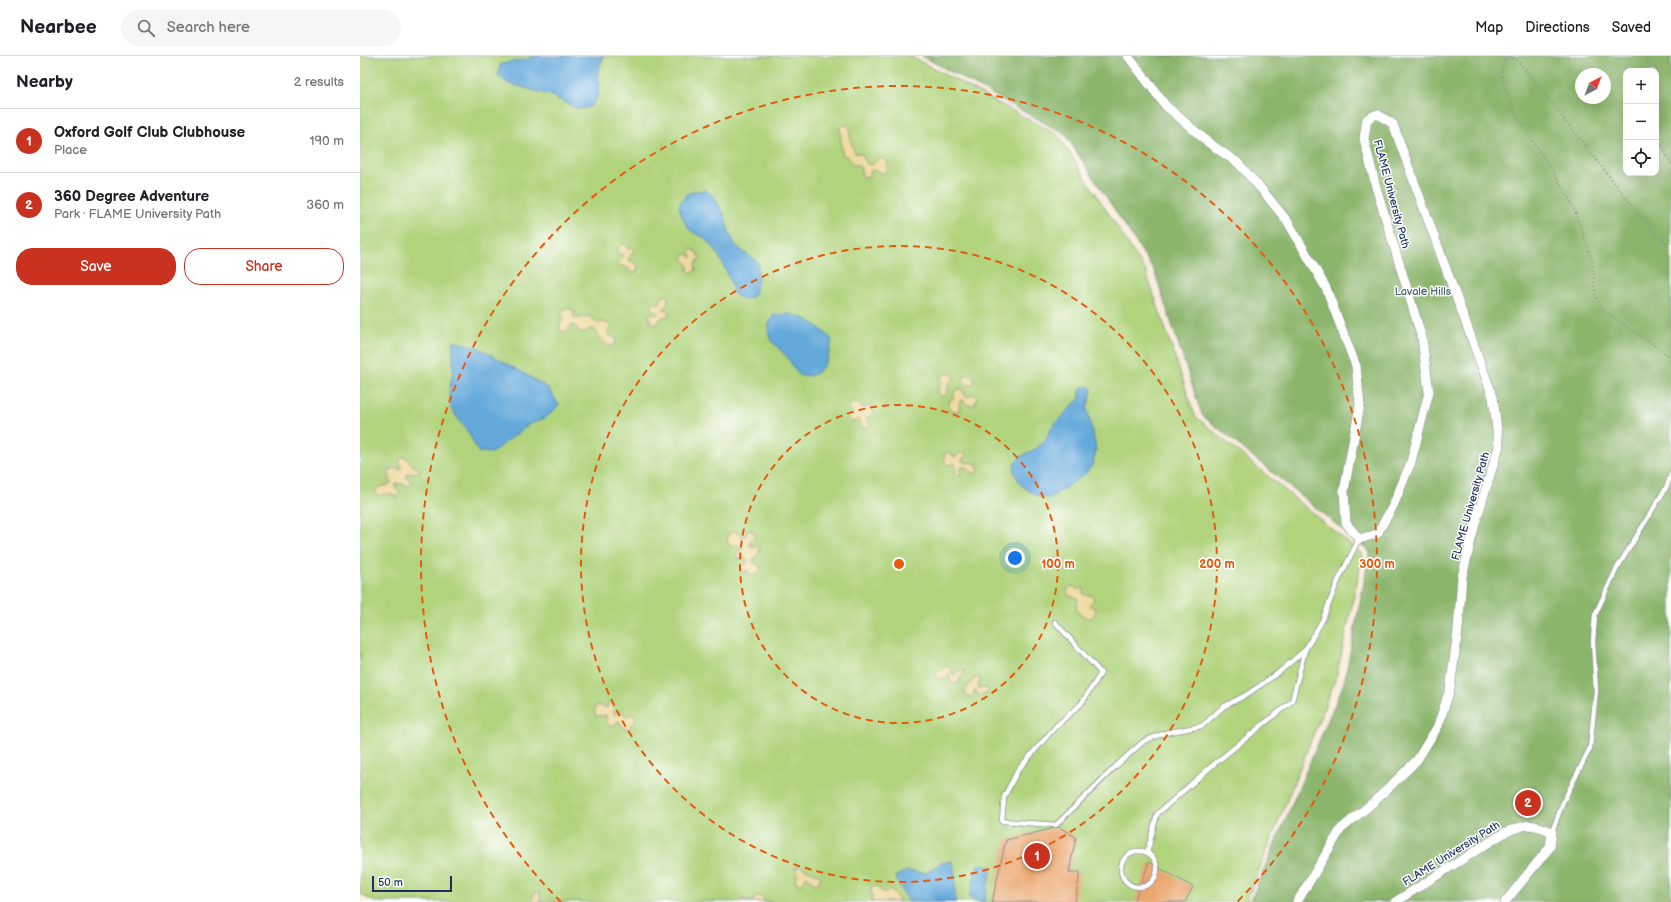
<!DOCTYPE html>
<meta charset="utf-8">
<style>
body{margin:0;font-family:"Balsamiq Sans",sans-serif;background:#f6f6f6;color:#202124}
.controls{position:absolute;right:12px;top:12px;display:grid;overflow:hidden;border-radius:8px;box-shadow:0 4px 16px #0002}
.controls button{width:36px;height:36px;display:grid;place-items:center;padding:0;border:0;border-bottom:1px solid #e0e0e0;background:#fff;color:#202124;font:20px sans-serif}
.compass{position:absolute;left:1215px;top:12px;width:36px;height:36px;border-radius:50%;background:#fff;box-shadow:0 4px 16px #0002;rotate:42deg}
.scale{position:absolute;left:12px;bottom:10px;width:80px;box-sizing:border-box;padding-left:4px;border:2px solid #1b2f5e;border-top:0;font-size:11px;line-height:14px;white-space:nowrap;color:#1b2f5e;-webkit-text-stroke:3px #fff;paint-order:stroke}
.you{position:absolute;left:655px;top:502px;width:14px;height:14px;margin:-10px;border:3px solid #fff;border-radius:50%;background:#1a73e8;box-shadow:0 0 0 6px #1a73e833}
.badge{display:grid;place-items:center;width:26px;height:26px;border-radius:50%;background:#c8321e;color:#fff;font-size:13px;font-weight:700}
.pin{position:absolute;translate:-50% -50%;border:2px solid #fff;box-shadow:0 1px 4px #0006}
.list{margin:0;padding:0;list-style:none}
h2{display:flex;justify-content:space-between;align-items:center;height:52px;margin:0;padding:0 16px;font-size:17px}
h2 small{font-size:13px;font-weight:400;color:#757577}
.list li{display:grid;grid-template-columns:26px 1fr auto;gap:12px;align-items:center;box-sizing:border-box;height:64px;padding:0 16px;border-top:1px solid #e0e0e0}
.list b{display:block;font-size:15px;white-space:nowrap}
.list p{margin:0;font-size:13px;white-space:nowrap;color:#757577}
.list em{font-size:13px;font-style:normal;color:#757577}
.actions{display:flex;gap:8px;padding:12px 16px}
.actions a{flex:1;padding:9px 0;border:1px solid #c8321e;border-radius:16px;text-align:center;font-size:14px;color:#c8321e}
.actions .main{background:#c8321e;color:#fff}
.icon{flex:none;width:22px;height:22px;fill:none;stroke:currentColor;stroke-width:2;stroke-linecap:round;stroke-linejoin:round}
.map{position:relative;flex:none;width:1311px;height:846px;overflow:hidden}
header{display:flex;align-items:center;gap:24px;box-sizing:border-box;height:56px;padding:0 20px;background:#fff;border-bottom:1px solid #e0e0e0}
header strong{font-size:19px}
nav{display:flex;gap:22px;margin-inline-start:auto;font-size:14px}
.search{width:280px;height:36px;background:#f6f6f6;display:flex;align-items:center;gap:10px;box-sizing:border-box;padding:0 14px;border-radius:22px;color:#757577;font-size:15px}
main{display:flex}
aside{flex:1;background:#fff}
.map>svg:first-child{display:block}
.green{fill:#b0d37c;stroke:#66816d}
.forest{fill:#8cb56c;stroke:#547265;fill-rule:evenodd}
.sand{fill:#eeda9e;stroke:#84847e}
.water{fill:#64a9da;stroke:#406c9c}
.building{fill:#eaa66e}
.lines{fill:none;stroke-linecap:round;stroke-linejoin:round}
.lane-casing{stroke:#8a8c9a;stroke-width:6}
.street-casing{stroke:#8a8c9a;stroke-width:10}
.path{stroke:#8a8c9a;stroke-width:2;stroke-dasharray:1 3;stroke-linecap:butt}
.lane{stroke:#fff;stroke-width:4.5}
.street{stroke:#fff;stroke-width:9}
.ring{fill:none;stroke:#e8590c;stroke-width:2;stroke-dasharray:7 5}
.labels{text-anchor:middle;stroke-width:3;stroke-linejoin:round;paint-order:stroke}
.street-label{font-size:11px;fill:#1b2f5e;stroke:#fff}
.park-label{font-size:11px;fill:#486067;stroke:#fff}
.centre{fill:#e8590c;stroke:#fff;stroke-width:2}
.ring-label{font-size:12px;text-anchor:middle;font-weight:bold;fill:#e8590c;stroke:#fff;stroke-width:3;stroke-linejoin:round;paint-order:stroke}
</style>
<header>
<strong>Nearbee</strong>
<div class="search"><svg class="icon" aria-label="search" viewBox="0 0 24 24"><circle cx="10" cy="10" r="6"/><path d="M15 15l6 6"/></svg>Search here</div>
<nav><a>Map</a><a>Directions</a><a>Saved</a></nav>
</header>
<main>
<aside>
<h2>Nearby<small>2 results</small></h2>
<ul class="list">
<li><span class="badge">1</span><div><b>Oxford Golf Club Clubhouse</b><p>Place</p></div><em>190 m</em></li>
<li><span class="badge">2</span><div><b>360 Degree Adventure</b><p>Park · FLAME University Path</p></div><em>360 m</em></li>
</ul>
<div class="actions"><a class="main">Save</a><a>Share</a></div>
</aside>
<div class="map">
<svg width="1311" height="846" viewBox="0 0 1311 846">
<rect width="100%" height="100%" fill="#fff"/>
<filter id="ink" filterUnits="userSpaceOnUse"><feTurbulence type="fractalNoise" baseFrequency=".025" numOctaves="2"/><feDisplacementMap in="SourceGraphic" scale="8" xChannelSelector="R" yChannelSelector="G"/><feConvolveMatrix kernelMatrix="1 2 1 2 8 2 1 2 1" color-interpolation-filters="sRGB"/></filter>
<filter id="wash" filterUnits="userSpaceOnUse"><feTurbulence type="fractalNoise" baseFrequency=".012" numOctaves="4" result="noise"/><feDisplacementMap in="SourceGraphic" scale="16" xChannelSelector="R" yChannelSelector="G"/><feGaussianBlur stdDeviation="0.9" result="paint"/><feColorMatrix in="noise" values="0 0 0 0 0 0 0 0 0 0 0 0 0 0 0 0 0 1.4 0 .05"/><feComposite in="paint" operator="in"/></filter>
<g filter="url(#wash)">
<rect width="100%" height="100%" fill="#f8e9d5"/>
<!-- green -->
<path class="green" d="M0,0H550L698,79L786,216L835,360L1003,499L976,622L886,846H15L0,838Z"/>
<!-- forest -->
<path class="forest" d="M562,0H1311V846H890L984,627L1010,496L842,359L794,214L705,78ZM1266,15H1296V117H1266ZM1221,18H1245V42H1221Z"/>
<!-- sand -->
<path class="sand" d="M483,69H487L490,72V83L495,97L502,98L507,108L511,109C519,105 518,97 528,107V112L525,117C520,117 517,114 512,114L508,121H504L501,117V112L498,109H493L489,102L482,98L480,72Z
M262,188L265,189L268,193L271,191L274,194L268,204L274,206L278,211L276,217H272L268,212L258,209L260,204L263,200L257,196V193Z
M331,193L336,195L340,202L335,209L336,214L330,217L328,215V209L323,202L324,199L327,198L332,202L330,195Z
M303,240H306L308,241V247L303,253L309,255V257L308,260L301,262L297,269L290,266L289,259L292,257L297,259L299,256L293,254L291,250L295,247L299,248Z
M206,252L215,255L213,261L215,263L228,260L232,261L235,266C242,267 245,264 250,270L248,277L249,279L256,283V287L253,290C241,290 241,280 234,273H230L224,277L220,276L214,269L211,270L207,276H204L199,274L200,268L204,263L201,258L202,255Z
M587,317L592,318L594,323L588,327L587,337L585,340H579L578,332L583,326L579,322Z
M603.5 324a5.5 5.5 0 1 1 11 0a5.5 5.5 0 1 1-11 0Z
M598,333L603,334L606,341L613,338L617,341L615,349H607L603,344L600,345L599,355H593L589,352V345L594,342V336Z
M494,346L500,349L502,352L509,350L513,351C514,358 511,359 506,363L510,369L509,371L504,372L501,370L498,363L494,366H490L488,362L492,358L489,351L490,348Z
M587,396L590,397L595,401L599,398L605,396L606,398L602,404L603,406L617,407L618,415L616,417L613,418L607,412L602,411L600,413L601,419H596L595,407L587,409L585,407L584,399Z
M46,401L53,410L60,413L59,416L47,418L46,421L52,427L49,430L37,427L35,431L40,438L38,441L31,438L17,439L16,434L19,431L28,429L31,427L29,418L30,414L34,412L40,414L42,412L39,405L41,402Z
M389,474L394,476L395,481L390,485V490H398L400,493L398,499L393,503V506L401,511L399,517L393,520L387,514L381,516L379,510L387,507L388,505L386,503L378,502L376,497L383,493V490L378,489L373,492L367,487L368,478C376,472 377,479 384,481Z
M712,530L717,533L724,532L723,538L725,539H732L734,544L729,549L735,553L736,556L732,562C721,561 713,556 718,544L717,542L708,539C707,535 708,532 712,530Z
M587,610L591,612L592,617L594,619L600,614H604L605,616L600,622L598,628L591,627L589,619L583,623H579L576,621V615L581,614Z
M615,621L621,623L618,629L619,632H627L628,635L627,637L619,640L616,634L614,635L613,641H607L604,636Z
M250,646L254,649V658L256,659L259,655H262L267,662L271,658H274L276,664L267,673L263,671L259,665L252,670H249L246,666V659L236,660C234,656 234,653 237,649L247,652L248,647Z
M439,810L459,819L461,822L457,828L453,827L447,820L442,829L436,826L435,823L437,820L436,811Z
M513,830L517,831L524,837L531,833L540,846H511L513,841L511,833Z
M179,836L181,843L179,846H170L175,837Z
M397,840L402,841L404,845L411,846H379L383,843L391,846Z"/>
<!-- water -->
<path class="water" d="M176,0H243C242,7 238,13 238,18C238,35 242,36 230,51L218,53L190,39L147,27L138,19L140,9C153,4 163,6 176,0Z
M346,134L355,142L364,158L368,173L376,190L398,207V224L393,240L384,244L374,238C371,224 359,196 349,186C345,181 338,179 333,176C326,172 321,158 319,150C325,135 332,135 346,134Z
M430,258C450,263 458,269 472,284C470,296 465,315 452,319C449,320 444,319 440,320C435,314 431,307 427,301C414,287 400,279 414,259Z
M93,285L117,291L160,315L188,332L199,349L187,361L168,369L132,397L118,396L109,377L91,353L89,336L93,316Z
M724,330L730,331L732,335L727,352L736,393L733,408L725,418L690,442L679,441L661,429L654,416L655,406L662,400L677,392L686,384L691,372L697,365L720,342V334Z
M592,805C597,819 594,831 596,846H549L537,826L536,820L546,815L566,817L581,807Z
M618,808L632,811L624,846L609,842Z"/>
<g id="blocks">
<!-- building -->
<path class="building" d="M699,771L716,781L709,816H720L715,846H632L646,784Z
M789,806L833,831L825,846H774Z"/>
</g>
</g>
<g filter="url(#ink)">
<use href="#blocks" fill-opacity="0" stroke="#8a8c9a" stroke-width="1"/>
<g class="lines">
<!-- lane casing -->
<g class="lane-casing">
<path id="lane" d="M695,566L741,617L721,648L696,670L658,714L644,741L642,765L696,769L757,709L784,685L805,677L842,670L863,651L886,639L918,617L945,594L962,565L978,525L999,483
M1192,776L1203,746L1230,692L1236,635L1233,585L1235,559L1256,514L1307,430L1311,418
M761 813a18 18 0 1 1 36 0a18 18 0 1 1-36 0Z
M787,797L797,758L853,709L932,645L945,594"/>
</g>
<!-- street casing -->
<g class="street-casing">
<path id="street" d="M768,0L806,50L849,87L878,107L903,135L928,166L966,232L996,310L1000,349L984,435L986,467L999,483L1017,478L1033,450L1051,406L1069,336L1062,282L1016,131L1004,83L1007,63L1017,58L1033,68L1133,341L1139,390L1115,468L1102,521L1098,574L1090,633L1078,670L1057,704L1016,744L981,773L937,846
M1035,846L1144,777C1165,768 1170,766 1192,776L1190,791L1145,846"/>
</g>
<!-- path -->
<path class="path" d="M1142,0L1145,4
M1287,0L1289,15
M1296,66L1298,81L1311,108
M1311,186H1306L1294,177L1162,10L1152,0L1145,4L1141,15L1144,30L1157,60L1202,130L1213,150L1232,204L1236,241L1243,254L1311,301"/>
<!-- lane -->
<use href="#lane" class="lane"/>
<!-- street -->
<use href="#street" class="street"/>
</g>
</g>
<!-- distance rings -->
<g class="ring">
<circle cx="539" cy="508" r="159"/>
<circle cx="539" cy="508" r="318"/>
<path d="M201 846A478 478 0 1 1 877 846"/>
</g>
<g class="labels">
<!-- street labels -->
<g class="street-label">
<text transform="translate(1032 138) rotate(75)" y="4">FLAME University Path</text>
<text transform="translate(1110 450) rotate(-74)" y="4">FLAME University Path</text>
<text transform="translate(1091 797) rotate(-32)" y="4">FLAME University Path</text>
</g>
<!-- park labels -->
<g class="park-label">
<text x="1063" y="239">Lavale Hills</text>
</g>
</g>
<circle cx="539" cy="508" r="6" class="centre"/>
<g class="ring-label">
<text x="698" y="512">100 m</text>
<text x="857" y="512">200 m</text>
<text x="1017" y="512">300 m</text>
</g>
</svg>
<div class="controls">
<button>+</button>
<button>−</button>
<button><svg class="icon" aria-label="locate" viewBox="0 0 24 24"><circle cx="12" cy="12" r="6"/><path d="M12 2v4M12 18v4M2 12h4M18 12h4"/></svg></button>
</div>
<svg class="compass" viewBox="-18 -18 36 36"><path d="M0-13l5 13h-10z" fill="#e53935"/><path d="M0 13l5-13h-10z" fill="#757577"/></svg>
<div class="scale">50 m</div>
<div class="you"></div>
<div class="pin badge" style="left:677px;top:800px">1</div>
<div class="pin badge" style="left:1168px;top:747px">2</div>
</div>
</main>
